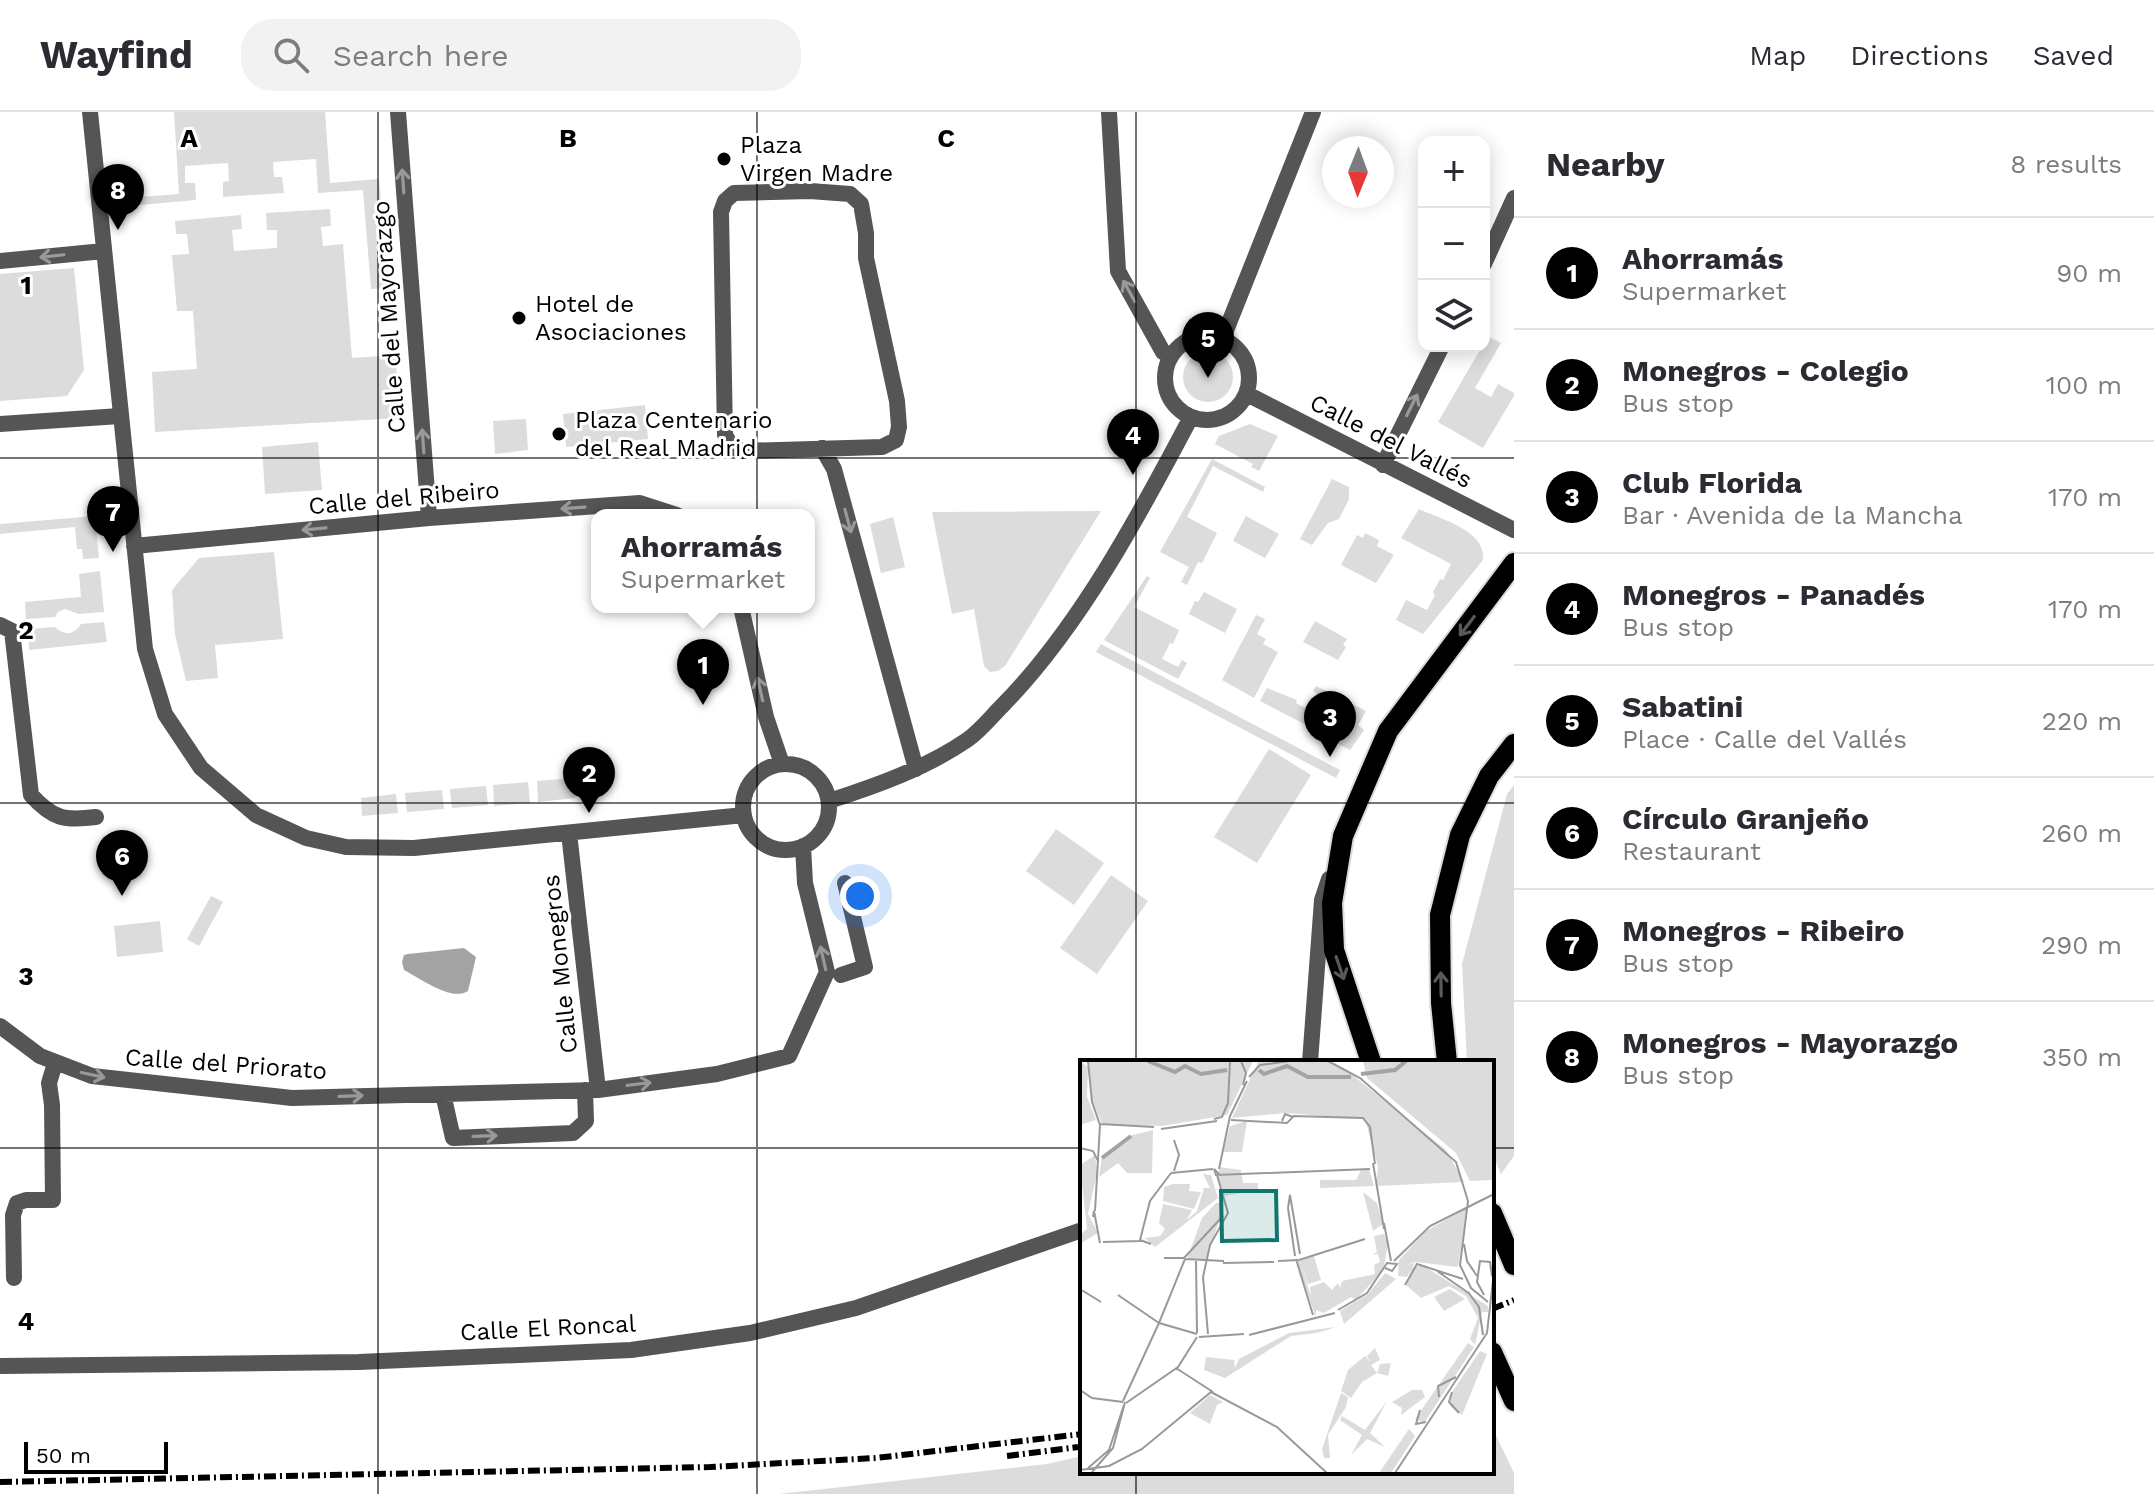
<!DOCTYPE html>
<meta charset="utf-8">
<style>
body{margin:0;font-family:"Work Sans",sans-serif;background:#f2f2f3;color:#2b2b33}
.controls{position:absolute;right:24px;top:24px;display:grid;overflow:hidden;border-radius:16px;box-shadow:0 4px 20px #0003}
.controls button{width:72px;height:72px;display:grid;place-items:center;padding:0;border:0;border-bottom:2px solid #e1e1e2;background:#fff;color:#2b2b33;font:40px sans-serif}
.compass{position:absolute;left:1322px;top:24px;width:72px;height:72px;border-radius:50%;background:#fff;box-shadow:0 4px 20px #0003;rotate:181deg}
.scale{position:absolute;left:24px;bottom:20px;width:144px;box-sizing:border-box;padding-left:8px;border:4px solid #000;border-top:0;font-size:22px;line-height:28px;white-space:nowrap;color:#000;-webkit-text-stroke:6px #fff;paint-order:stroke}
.you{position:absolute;left:860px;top:784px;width:28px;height:28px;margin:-20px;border:6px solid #fff;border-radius:50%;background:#1a73e8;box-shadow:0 0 0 12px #1a73e833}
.badge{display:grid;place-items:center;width:52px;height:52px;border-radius:50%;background:#000;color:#fff;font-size:26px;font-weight:700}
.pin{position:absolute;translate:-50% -66px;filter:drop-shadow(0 2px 4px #0008)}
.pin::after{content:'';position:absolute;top:42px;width:28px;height:24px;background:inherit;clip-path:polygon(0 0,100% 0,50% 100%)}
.popup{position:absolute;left:591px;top:397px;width:224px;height:104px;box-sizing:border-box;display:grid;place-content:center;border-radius:16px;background:#fff;filter:drop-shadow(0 2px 6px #0005);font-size:26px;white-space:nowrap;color:#7c7c81}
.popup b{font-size:30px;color:#2b2b33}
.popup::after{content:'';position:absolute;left:50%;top:100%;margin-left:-16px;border:16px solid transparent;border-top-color:#fff}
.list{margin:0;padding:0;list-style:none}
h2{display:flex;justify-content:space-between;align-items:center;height:104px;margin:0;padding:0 32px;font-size:34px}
h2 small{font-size:26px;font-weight:400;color:#7c7c81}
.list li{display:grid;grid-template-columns:52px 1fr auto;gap:24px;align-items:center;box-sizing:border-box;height:112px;padding:0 32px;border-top:2px solid #e1e1e2}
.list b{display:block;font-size:30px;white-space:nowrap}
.list p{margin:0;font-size:26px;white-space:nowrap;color:#7c7c81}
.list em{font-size:26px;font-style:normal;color:#7c7c81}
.icon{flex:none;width:44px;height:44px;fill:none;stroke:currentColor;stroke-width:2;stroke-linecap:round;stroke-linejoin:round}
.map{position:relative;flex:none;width:1514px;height:1382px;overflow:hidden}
header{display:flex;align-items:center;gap:48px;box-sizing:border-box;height:112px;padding:0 40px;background:#fff;border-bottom:2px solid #e1e1e2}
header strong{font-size:38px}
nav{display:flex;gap:44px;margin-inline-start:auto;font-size:28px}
.search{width:560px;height:72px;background:#f2f2f3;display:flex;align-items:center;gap:20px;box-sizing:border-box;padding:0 28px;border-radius:32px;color:#7c7c81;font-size:30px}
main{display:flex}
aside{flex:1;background:#fff}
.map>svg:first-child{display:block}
.green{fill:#dcdcdc}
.water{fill:#a3a3a3}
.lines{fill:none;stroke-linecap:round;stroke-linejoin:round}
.primary-casing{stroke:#dbdbdb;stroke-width:24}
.minor{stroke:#555;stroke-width:16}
.tertiary{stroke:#555;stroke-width:16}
.primary{stroke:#000;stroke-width:20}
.rail{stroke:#000;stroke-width:6;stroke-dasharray:12 4 2 4;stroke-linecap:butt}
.oneway{stroke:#999}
.oneway2{stroke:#595959}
.grid{fill:none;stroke:#000;stroke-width:2;stroke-opacity:0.55}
.poi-dot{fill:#000;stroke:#fff;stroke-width:3}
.labels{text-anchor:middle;stroke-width:6;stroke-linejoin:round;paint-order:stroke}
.poi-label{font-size:24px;fill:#000;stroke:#fff;text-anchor:start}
.street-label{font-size:24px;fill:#000;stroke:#fff}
.inset-river{fill:none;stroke:#a3a3a3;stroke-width:4}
.inset-road{fill:none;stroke:#999;stroke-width:2}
.view{fill:#0f766e;fill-opacity:0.15;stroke:#0f766e;stroke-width:4}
.inset-edge{fill:none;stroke:#000;stroke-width:4}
.grid-label{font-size:26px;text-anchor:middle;font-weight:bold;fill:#000;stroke:#fff;stroke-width:6;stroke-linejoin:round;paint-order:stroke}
</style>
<header>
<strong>Wayfind</strong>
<div class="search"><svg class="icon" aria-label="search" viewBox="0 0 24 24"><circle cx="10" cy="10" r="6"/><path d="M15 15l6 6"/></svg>Search here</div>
<nav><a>Map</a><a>Directions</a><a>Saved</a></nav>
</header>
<main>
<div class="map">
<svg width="1514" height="1382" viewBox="0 0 1514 1382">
<rect width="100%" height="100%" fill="#fff"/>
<!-- green -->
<path class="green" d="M174,0H325L330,71L379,67L389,176L371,177L363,78L318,81L316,47L273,50L274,65H282L284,81L223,85V70L229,69L228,51L185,54V71H195L196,88L140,93L139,85L179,82Z
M330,97L331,114L321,115L323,134L343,132L352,246L395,243L401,306L155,320L152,260L197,257L193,199H177L172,143L189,142L187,122H176L175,109L241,103L242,117L232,118L234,139L277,136V118H267L266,101Z
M74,156L84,258L67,284L0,289V162Z
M1488,224L1501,231L1475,276L1491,285L1498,272L1514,281V284L1483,336L1438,310Z
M1183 265a25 25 0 1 1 50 0a25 25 0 1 1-50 0Z
M645,293L648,327L566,335L563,302Z
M526,307L528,338L495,342L493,309Z
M1250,312L1278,324L1259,359L1251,355L1253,352L1215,332L1219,324Z
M318,330L322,378L265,382L262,335Z
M1212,347L1265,375L1263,380L1213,354L1187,405L1217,421L1202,451L1198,450L1187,473L1181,470L1189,455L1160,440Z
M1332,367L1349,375V387L1339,407L1328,411L1312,433L1300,427Z
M1419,397C1442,408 1486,418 1483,448L1423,522L1396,508L1406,488L1427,498L1435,483L1433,480L1440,467L1443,468L1451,452L1401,426Z
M1101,399L1005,554L998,559L990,560L984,554L974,497L952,502L932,400Z
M95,404L99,446L83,447L82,437H77L75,415L0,422V412Z
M1246,404L1279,422L1265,446L1233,429Z
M893,405L905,455L881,461L870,412Z
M1365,421L1379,428L1377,434L1394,443L1376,471L1341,453L1357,423L1363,426Z
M274,440L283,527L215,533L218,566L186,569L175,522L172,478L199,446Z
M100,459L104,500L79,502L65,497L58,500L55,505L26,507L25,490L81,485L79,462Z
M1147,464L1150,466L1134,495L1179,518L1173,532L1170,531L1162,547L1178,555L1182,548L1187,551L1178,567L1104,528Z
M1204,480L1237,497L1225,521L1189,502L1195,489L1198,490Z
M1256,503L1265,507L1257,522L1266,527L1263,532L1278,540L1254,586L1222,568Z
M1315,509L1347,527L1343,533L1346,535L1338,548L1303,530Z
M104,510L107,530L29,538L28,517L55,515C64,524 74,523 81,512Z
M1101,532L1340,658L1336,666L1096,540Z
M1316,574L1330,581L1312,616L1260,589L1267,576L1297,588L1296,591L1311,599L1320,584L1313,579Z
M1337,584L1366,599L1358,613L1364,618L1350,638L1317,621Z
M1269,637L1311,663L1257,751L1214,725Z
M573,666L575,686L538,690L537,669Z
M528,670L530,691L494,694L493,673Z
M1514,673V1044L1501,1062L1492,1041V950H1467L1462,852L1507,682Z
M486,674L488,693L452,696L450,677Z
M442,678L444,697L407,700L405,681Z
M396,682L398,701L362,704L361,686Z
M1056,717L1104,751L1074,793L1026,759Z
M1111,763L1148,789L1097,862L1060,836Z
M211,784L223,790L199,834L187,827Z
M160,809L163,840L117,845L114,814Z
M1492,1315L1514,1361V1382H779L1047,1352L1082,1344V1360H1492Z"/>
<!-- water -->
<path class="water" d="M464,836L476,845L468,879C451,890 420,866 404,858L402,850L404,843L408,842Z"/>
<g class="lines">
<!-- primary casing -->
<g class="primary-casing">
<path id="primary" d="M1371,950L1334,838L1332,791L1343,724L1388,619L1514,451
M1447,950L1441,891L1440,803L1460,723L1489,664L1514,632
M1492,1101L1514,1153
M1492,1240L1514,1289"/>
</g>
<!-- minor -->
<path class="minor" d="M90,0L145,537L165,602L201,656L256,703L306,726L346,735L414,736L744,703
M398,0L429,406
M1109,0L1118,159L1163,240L1170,244
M810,79L850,82L861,92L866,121V146L897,289L899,315L896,328L882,335L742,339L732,335L725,323L721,100L725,89L734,81Z
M0,149L104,139
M1484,152L1514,86
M1165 266a42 42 0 1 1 84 0a42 42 0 1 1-84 0Z
M1223,226L1313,0
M1247,282L1514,418
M0,312L120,304
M822,336L834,357L916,657
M1383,353L1442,234
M134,434L429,406L640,391L677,403
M741,495L766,605L782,652
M0,513L12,519L31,683C53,707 64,709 96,705
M743 695a43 43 0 1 1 86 0a43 43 0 1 1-86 0Z
M829,689C876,674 926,656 967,628C980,619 991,605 1002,594C1079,516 1140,402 1191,305
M569,721L598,978
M841,863L865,855L845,771
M0,914L40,944L92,964L292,986L598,978L717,962L789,944L827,860L805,771L803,734
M443,982L453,1026L573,1021L586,1009L585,978
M14,1166L13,1103L17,1091L26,1088H53L52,993L49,971L55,951"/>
<!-- tertiary -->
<path class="tertiary" d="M1310,950L1322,788L1329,767
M0,1254L359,1250L631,1238L750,1221L856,1196L1082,1118"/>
<!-- primary -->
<use href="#primary" class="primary"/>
<!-- rail -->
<path class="rail" d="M1492,1197L1514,1188
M1007,1344L1078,1335
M0,1370L710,1355L876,1346L1082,1322"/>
</g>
<!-- one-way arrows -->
<defs><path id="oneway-shaft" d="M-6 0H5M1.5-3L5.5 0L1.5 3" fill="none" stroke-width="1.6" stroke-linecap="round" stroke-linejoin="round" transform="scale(2)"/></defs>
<g class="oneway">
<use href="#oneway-shaft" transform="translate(403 69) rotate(-94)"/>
<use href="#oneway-shaft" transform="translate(52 144) rotate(174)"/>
<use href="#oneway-shaft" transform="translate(1129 179) rotate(-119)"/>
<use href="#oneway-shaft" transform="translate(1412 293) rotate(-63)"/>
<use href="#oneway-shaft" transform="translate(423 329) rotate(-94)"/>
<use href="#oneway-shaft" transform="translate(573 396) rotate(176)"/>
<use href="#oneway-shaft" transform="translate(848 409) rotate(75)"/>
<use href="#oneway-shaft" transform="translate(314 417) rotate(175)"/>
<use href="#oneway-shaft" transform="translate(760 577) rotate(-103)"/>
<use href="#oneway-shaft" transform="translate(823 846) rotate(-103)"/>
<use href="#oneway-shaft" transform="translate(93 963) rotate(12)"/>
<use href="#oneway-shaft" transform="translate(639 972) rotate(-7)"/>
<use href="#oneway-shaft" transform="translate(351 984) rotate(-2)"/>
<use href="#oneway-shaft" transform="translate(485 1024) rotate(-2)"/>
</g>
<g class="oneway2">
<use href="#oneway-shaft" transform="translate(1467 514) rotate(127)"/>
<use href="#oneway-shaft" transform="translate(1340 856) rotate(71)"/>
<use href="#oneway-shaft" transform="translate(1441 872) rotate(-91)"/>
</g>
<!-- grid -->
<path class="grid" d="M378,0V1382M757,0V1382M1136,0V950M0,346H1514M0,691H1514M0,1036H1082M1492,1036H1514M1136,1360V1382"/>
<!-- markers -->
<g class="poi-dot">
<circle cx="724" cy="47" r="8"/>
<circle cx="519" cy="206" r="8"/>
<circle cx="559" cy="322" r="8"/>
</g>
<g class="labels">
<!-- poi labels -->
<g class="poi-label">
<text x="740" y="41">Plaza<tspan x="740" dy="28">Virgen Madre</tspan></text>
<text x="535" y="200">Hotel de<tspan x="535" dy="28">Asociaciones</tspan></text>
<text x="575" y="316">Plaza Centenario<tspan x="575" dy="28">del Real Madrid</tspan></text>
</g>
<!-- street labels -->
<g class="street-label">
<text transform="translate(389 205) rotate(-94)" y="8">Calle del Mayorazgo</text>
<text transform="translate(1391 329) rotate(27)" y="8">Calle del Vallés</text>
<text transform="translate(404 386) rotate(-5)" y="8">Calle del Ribeiro</text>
<text transform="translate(560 852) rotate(-96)" y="8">Calle Monegros</text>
<text transform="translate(226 952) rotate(4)" y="8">Calle del Priorato</text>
<text transform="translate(548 1216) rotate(-3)" y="8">Calle El Roncal</text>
</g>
</g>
<!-- overview -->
<g transform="translate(1080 948)">
<rect width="414" height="414" fill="#fff"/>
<path d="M0,1L8,7L7,37L16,60L0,65ZM9,1H173L147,55L82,66L22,64L12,41ZM246,1L266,10L366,90L384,122L296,126L298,107L285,59L205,53L152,58L178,2ZM283,1H414V120L390,121L376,93L287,18ZM167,61L162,92H143L150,66ZM73,70L72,113H47L38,103L19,117L22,96L49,76ZM15,95L17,113L8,154L18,173L1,183L0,175L7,169L0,105ZM140,107L161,110L163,123H178V130L144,136L137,117ZM289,109L294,126L240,128V120H276L281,110ZM123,114L131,115L138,138L75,187L65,178L80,176L85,169L79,163L83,144L112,150L107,160L117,151L124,128H130ZM93,124H110L109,131L121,132L114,149L83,141L84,127ZM283,132L297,143L303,164L293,171ZM136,143H142L143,150L126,200L107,199L122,158ZM387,148L378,207L336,202L323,206L335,203L327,217L318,216L319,200L346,171ZM304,174L308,185L303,210L276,240L271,237L244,253L236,250V258L217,202L234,196L241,220L228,224L221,204L231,236L230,227L244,222L252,230L258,223L260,228L262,221L295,214L294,205L300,202L298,194L292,195L297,192L294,176ZM342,205L408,246V252H402L395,285L390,279L398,258L386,236L369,226L341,238L326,225L332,208ZM305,213L316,219L264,264L260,251L288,234ZM370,229L385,239L364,251L354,237ZM256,267L237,273L211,276L145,318L124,310L126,297L154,300L155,308L159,299L209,273ZM388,283L394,287L344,363L335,359ZM295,288L300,300L291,305L297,313L300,304L311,303L308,316L297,313L282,322L271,338L261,331L268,310L285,296L290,302L287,296ZM400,291L407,294L382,355L370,346L372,332ZM332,330H342L345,337L321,355L322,348L312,342ZM261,333L268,337L266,347L248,375L250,398H244L242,389ZM130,335L143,342L137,345L130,364L110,353ZM307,341L290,373L305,387L287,379L271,395L282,375L260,360L262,356L285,370ZM329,369L335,376L311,413H299Z" fill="#dcdcdc"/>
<path class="inset-river" d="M68,1L95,12L105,6L121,14L147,10M179,10L184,14L207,6L228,17H271M281,14L315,10L326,1M22,98L51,76"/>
<path class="inset-road" d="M8,1L12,42L20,65L15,151M161,1L166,13L163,25M248,1L280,18L376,102L388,141L380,205L391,228L408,242M169,17L180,5L210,1M213,56L283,58L290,67L295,104M134,59L142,57L148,43L150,1M151,60L207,63L213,57L205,54L202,61M20,64L74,67M81,69L137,61M94,80L99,95L94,111M0,88L13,91L18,101M293,103L304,169M139,109L150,56L167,21M91,113L133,109M139,114L134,109L136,115L290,109M13,157L14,151L20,183M304,163L311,201M23,182L60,181M71,184L60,180L70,141L91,113M384,184L387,201L397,216M215,196L208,148L210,135L220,194M84,198H104L143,156M105,199L144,201M216,199L233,255M116,201L117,273M198,201L219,200L285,179M314,201L350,166L414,134M143,203L194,202M357,211L390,234M325,225L337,204L383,219M0,229L21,242M388,232L399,247L403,275M38,235L79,263L105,199M404,235L397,222L400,201L410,202L412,216M258,250L287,233L307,203L317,204L312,211L305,208M128,274L123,217L130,185L148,153L137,115M169,275L255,253M119,277L164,274M96,308L133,332M0,330L12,338L43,342M372,332L369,342L379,353M359,337L358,326L376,317M43,341L79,263L117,274M46,343L98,307L117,277M340,350L336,364L346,362M8,408L29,390L45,342L33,388L12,412M0,410L29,406L62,389L131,332L197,367L247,413M315,413L407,273L414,212"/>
<path class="view" d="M141,131H196L197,180L142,181Z"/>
<rect width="414" height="414" class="inset-edge"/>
</g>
<g class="grid-label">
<text x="189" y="35">A</text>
<text x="568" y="35">B</text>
<text x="946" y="35">C</text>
<text x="26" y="182">1</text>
<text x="26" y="527">2</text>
<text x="26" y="873">3</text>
<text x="26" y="1218">4</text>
</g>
</svg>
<div class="controls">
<button>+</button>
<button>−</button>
<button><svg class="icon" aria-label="layers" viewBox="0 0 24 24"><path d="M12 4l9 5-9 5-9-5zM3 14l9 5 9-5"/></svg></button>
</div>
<svg class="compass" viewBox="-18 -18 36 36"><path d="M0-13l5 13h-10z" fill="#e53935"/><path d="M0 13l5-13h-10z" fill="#7c7c81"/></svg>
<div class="scale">50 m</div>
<div class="you"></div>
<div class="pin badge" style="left:703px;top:593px">1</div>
<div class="popup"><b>Ahorramás</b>Supermarket</div>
<div class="pin badge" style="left:589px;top:701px">2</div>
<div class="pin badge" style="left:1330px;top:645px">3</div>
<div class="pin badge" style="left:1133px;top:363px">4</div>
<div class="pin badge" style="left:1208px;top:266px">5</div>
<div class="pin badge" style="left:122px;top:784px">6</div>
<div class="pin badge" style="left:113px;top:440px">7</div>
<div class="pin badge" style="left:118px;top:118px">8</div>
</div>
<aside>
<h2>Nearby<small>8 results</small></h2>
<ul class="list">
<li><span class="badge">1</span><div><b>Ahorramás</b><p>Supermarket</p></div><em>90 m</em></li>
<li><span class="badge">2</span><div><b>Monegros - Colegio</b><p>Bus stop</p></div><em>100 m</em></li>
<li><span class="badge">3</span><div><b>Club Florida</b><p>Bar · Avenida de la Mancha</p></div><em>170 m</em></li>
<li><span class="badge">4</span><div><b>Monegros - Panadés</b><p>Bus stop</p></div><em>170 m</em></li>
<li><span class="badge">5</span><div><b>Sabatini</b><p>Place · Calle del Vallés</p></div><em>220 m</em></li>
<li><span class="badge">6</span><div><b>Círculo Granjeño</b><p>Restaurant</p></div><em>260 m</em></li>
<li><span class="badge">7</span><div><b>Monegros - Ribeiro</b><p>Bus stop</p></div><em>290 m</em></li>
<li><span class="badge">8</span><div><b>Monegros - Mayorazgo</b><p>Bus stop</p></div><em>350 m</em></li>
</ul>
</aside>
</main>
